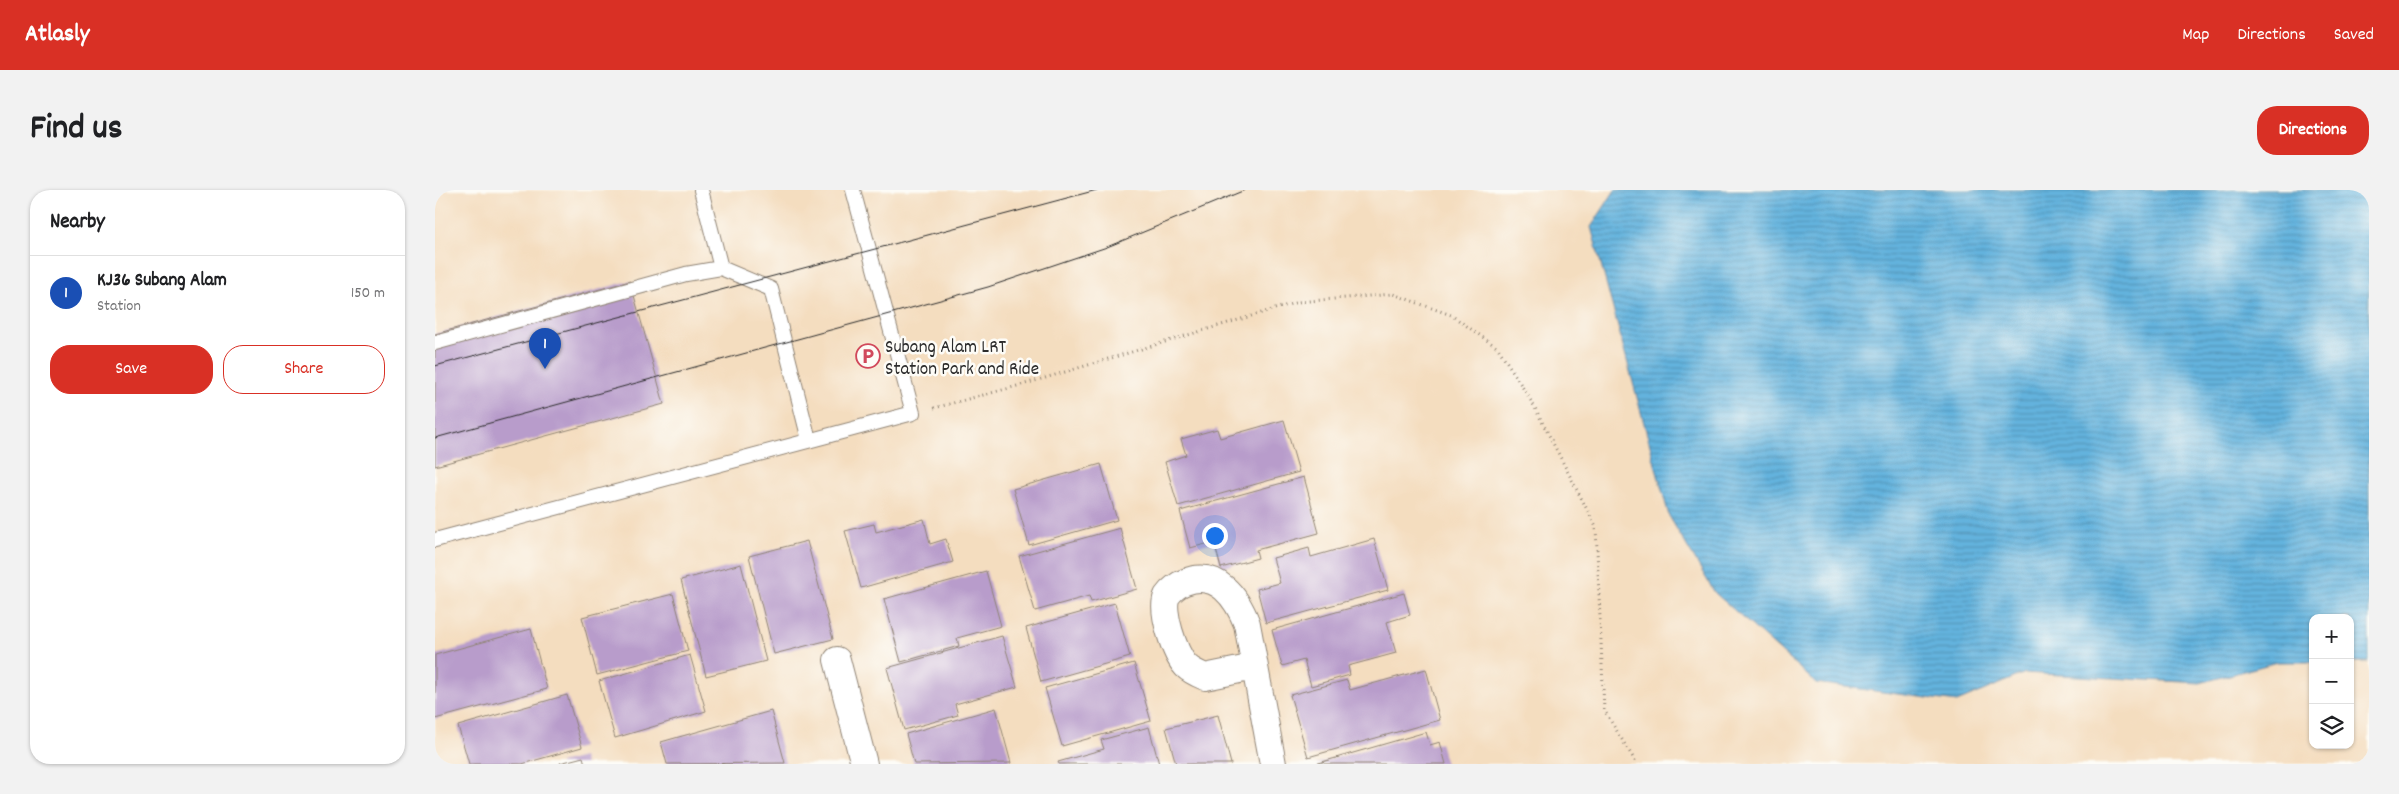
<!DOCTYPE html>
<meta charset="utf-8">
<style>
body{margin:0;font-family:Dekko,sans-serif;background:#f2f2f2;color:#202124}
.controls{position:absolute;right:15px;bottom:15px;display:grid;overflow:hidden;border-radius:10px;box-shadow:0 1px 4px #0004}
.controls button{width:45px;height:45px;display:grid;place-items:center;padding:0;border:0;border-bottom:1px solid #e0e0e0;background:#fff;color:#202124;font:25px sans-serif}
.you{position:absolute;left:779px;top:345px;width:18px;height:18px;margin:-12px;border:4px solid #fff;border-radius:50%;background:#1a73e8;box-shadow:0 0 0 8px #1a73e833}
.badge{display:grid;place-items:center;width:32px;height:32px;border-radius:50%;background:#d93025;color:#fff;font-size:16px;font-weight:700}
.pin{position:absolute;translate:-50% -41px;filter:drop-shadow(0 1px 2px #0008)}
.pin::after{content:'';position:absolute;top:26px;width:18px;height:15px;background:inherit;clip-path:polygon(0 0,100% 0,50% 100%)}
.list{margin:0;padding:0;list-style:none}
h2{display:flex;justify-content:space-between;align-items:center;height:65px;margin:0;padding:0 20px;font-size:21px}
h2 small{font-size:16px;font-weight:400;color:#757577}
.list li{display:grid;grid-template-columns:32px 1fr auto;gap:15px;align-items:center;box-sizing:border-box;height:75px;padding:0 20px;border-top:1px solid #e0e0e0}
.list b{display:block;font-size:19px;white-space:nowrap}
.list p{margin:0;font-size:16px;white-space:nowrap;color:#757577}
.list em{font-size:16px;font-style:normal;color:#757577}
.actions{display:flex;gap:10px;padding:15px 20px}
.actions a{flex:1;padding:11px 0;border:1px solid #d93025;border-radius:20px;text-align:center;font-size:18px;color:#d93025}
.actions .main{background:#d93025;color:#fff}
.icon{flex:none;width:28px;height:28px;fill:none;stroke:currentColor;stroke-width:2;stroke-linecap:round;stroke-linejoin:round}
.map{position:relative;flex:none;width:1934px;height:574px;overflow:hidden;border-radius:20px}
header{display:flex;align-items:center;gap:30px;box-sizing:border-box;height:70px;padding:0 25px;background:#d93025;color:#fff}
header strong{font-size:24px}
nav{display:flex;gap:28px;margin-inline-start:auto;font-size:18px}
.intro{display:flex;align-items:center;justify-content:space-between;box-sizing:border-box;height:120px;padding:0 30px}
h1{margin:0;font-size:35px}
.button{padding:12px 22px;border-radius:20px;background:#d93025;color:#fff;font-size:18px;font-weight:700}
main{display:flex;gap:30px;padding:0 30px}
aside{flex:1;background:#fff;border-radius:20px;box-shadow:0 1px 4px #0004}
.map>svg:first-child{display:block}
.water{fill:url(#water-rules);stroke:#476f84}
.building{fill:#b89ccb}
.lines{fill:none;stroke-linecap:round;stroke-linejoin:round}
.lane-casing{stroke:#908475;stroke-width:16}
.street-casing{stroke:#908475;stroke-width:28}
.path{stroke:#908475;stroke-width:3;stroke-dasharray:1 4;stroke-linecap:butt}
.lane{stroke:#fff;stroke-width:14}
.street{stroke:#fff;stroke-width:26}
.tram{stroke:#2b2b2b;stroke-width:1}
.labels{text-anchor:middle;stroke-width:5;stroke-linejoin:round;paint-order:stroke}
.poi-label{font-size:19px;fill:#2b2b2b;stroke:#fdfcf7;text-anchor:start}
</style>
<header>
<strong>Atlasly</strong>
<nav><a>Map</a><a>Directions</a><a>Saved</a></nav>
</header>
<div class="intro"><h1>Find us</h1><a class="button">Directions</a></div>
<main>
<aside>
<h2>Nearby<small></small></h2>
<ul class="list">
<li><span class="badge" style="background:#1a4fb4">1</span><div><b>KJ36 Subang Alam</b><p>Station</p></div><em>150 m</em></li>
</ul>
<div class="actions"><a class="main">Save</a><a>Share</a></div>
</aside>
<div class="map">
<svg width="1934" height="574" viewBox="0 0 1934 574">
<defs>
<pattern id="water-rules" width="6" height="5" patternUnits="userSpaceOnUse" patternTransform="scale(1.25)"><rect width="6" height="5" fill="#63b3de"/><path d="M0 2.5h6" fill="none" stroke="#5292b4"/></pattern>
</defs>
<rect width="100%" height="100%" fill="#fdfcf7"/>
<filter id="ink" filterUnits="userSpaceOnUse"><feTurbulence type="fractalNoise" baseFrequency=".02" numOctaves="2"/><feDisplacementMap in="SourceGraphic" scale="10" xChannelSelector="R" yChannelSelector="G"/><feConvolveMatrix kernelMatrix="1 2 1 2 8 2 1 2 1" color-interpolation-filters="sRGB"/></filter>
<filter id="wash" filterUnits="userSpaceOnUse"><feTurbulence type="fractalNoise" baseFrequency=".0096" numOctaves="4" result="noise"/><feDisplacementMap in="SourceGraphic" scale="20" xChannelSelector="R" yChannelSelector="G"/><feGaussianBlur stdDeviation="1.12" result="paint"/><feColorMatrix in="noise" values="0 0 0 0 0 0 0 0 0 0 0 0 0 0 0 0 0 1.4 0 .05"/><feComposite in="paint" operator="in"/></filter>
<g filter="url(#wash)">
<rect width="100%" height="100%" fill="#f4ddbf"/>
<!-- water -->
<path class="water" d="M1180,0H1934V472H1915V428H1878V472H1842L1765,493L1590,483L1522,512L1381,493L1280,403L1234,326L1156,37Z"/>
<g id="blocks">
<!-- building -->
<path class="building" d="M195,91L229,214L0,276V144Z
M849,230L864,282L743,316L730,272L751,265L746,249L782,239L785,248Z
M666,274L682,330L594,355L578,299Z
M869,287L884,343L821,360L823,368L786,378L779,352L755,358L745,321Z
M489,329L495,354L511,349L518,372L426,398L410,341L439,334L441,342Z
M685,338L702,399L656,412L654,406L600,421L584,366Z
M939,349L953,400L831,433L822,399L845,393L838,368L874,358L876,367Z
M372,351L398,449L339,464L314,366Z
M306,374L331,471L271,486L246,390Z
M551,381L566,436L522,448L524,456L466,472L449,409Z
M969,403L975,425L952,432L961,463L913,476L915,485L876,496L869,470L847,476L837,440Z
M238,404L253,461L162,485L147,427Z
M680,413L695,467L606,492L591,438Z
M96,439L112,499L0,529V465Z
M567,446L582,497L520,514L523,525L469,540L452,478Z
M255,465L271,521L180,548L164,491Z
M699,473L716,531L627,556L610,498Z
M991,479L1005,530L873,567L855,505L912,490L915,500Z
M132,505L147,557L87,574H34L23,536Z
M561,518L576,573L479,574L471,544Z
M336,521L350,573L232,574L226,552Z
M783,525L796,574H741L731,538Z
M714,537L724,574H624L623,572L669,559L666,550Z
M991,542L995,555L1005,552L1011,574H880Z
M148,567L150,574H125V573Z"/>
</g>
</g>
<g filter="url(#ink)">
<use href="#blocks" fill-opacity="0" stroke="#908475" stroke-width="1"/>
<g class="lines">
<!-- lane casing -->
<g class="lane-casing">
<path id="lane" d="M266,0L286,78L336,99L374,250
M0,153L251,84L286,78
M0,350L478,223L418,0"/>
</g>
<!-- street casing -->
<g class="street-casing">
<path id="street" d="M402,470L429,574
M819,477L770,487C763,484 756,481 751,476C740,464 725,421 732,406C736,400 744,394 750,392C782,379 802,408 812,434L838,574"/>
</g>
<!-- path -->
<path class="path" d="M499,218L590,194L863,112L958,104L1016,125L1063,158L1098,214L1161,337L1169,520L1202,574"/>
<!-- lane -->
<use href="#lane" class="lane"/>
<!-- street -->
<use href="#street" class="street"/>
<!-- tram -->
<path class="tram" d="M0,176L662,0
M0,248L553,97L672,57L810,0"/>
</g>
</g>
<!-- icons -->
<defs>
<g id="parking-ring" transform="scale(1.25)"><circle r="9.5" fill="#fdfcf7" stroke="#d1495b" stroke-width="1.5"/><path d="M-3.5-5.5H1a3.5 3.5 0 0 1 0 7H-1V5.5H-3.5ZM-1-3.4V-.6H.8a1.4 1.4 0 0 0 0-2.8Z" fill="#d1495b"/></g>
</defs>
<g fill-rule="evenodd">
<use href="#parking-ring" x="433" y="166"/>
</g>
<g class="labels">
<!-- poi labels -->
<g class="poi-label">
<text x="450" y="162">Subang Alam LRT<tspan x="450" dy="22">Station Park and Ride</tspan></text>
</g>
</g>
</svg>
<div class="controls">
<button>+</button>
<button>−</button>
<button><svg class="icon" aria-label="layers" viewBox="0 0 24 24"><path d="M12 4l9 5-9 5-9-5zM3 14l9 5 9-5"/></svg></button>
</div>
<div class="you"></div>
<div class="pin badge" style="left:110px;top:179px;background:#1a4fb4">1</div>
</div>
</main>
